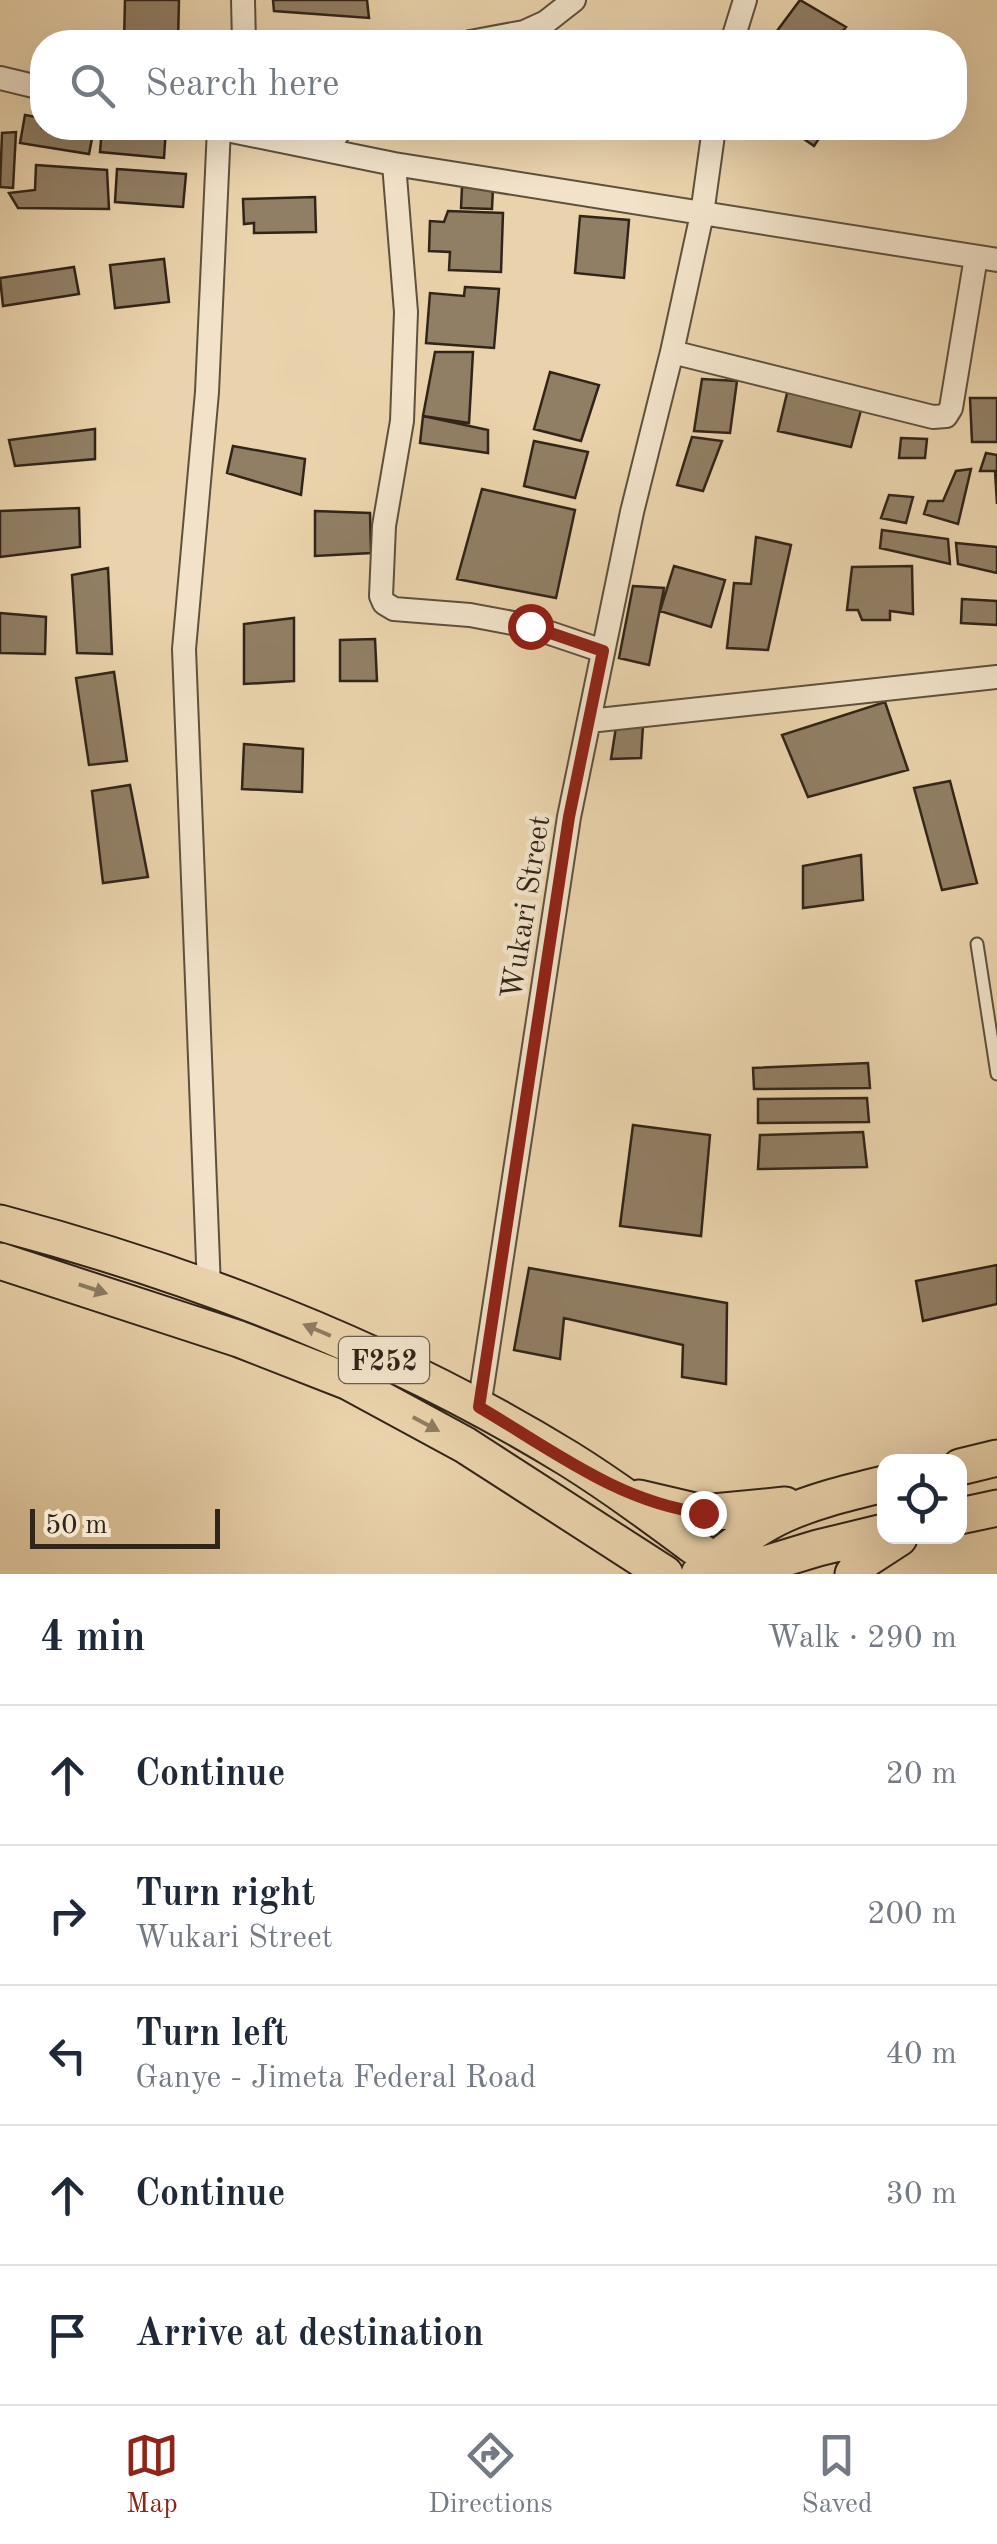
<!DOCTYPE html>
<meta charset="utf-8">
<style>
body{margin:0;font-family:"Old Standard TT",serif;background:#f2f2f3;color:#1f2937}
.controls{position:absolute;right:30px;bottom:30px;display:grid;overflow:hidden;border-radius:20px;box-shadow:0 10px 40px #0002}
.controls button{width:90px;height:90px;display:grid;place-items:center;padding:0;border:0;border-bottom:2px solid #e0e1e3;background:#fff;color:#1f2937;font:50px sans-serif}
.scale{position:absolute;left:30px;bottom:25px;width:190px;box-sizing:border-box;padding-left:10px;border:5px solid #312418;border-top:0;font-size:28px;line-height:35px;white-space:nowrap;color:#312418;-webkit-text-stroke:8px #f1e2c9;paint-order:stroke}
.stop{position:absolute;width:30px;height:30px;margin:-22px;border:8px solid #8f2418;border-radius:50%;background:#fff}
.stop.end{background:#8f2418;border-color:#fff;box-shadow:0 2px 10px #0008}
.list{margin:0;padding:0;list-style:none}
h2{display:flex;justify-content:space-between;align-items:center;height:130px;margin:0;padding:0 40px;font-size:42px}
h2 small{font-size:32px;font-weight:400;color:#747a83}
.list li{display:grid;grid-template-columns:65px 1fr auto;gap:30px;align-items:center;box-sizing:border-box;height:140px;padding:0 40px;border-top:2px solid #e0e1e3}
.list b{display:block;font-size:38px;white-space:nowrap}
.list p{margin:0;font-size:32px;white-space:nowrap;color:#747a83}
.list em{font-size:32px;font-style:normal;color:#747a83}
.icon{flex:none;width:55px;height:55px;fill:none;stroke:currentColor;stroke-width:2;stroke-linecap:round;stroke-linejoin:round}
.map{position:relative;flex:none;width:997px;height:1574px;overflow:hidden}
.search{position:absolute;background:#fff;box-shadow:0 10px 40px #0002;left:30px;right:30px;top:30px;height:110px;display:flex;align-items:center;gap:25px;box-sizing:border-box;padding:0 35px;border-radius:40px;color:#747a83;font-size:38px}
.sheet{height:830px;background:#fff}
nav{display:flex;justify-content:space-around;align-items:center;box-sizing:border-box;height:140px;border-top:2px solid #e0e1e3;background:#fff;font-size:28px;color:#747a83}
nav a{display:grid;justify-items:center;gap:5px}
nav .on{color:#8f2418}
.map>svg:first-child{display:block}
.building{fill:#917f65;stroke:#312418;stroke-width:2.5}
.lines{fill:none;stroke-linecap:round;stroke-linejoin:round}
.service-casing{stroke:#5f503d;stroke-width:15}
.minor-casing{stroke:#5f503d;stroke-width:26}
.primary-casing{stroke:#312418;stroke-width:39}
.service{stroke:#f1e2c9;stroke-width:11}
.minor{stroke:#f1e2c9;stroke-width:22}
.primary{stroke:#ead3ac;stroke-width:35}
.oneway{fill:#8e7c62}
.route{stroke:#8f2418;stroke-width:12}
.labels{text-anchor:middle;stroke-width:9;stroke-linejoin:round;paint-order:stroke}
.shield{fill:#f1e2c9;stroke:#6b5d4d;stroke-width:2.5}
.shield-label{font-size:28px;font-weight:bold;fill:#312418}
.street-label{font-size:30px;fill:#312418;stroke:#f1e2c9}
</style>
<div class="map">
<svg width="997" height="1574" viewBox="0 0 997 1574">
<rect width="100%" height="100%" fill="#ead3ac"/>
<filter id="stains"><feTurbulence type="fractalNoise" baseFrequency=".002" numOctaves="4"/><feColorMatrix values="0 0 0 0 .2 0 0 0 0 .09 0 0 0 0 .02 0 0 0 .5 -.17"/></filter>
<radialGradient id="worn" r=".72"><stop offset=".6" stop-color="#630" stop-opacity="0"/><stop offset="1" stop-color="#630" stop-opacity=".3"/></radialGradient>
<!-- building -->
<path class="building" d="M125,0H179L178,42L147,37L134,42H124Z
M273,0H367L369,18L274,11Z
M800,0L846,27L834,42H778L771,39Z
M25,115L42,118V128H94L89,154L20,143Z
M102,128H166L164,158L100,152Z
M788,128H826L814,146Z
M16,132L13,188L0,187L2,133Z
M36,165L107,170L109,209L18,208L9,193L35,190Z
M117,169L186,174L183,207L115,202Z
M462,187H493L492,209L461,208Z
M315,197L316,232L254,233V223L244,224L243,199Z
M448,211L503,213L501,272L449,270L450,252L429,251L430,221L444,222Z
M580,216L629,220L624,278L575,273Z
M164,259L169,302L115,308L110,265Z
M74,267L79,294L3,306L0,278Z
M465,287L499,289L494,348L426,343L430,293L464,296Z
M435,352H473L469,423L423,416Z
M550,372L599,385L581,441L534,429Z
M702,379L737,381L730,433L694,431Z
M788,389L861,410L851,447L778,431Z
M970,398H997V442H972Z
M423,416L488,430V453L420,443Z
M95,429V459L15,466L9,440Z
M692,437L722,441L703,491L677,485Z
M901,438L927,439L925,458H899Z
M534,441L588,452L575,498L524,486Z
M233,446L305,459L301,495L227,473Z
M986,453L997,455V504L995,471H980Z
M971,469L958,524L924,514L928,501H943L956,471Z
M482,489L575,510L556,598L457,579Z
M889,495L913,497L906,523L881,518Z
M79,508L80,547L0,557V511Z
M315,511L370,513L371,553L315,556Z
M882,530L948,539L950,564L880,548Z
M756,537L791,545L768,650L727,648L734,583L751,584Z
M956,543L997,547V573L958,564Z
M674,566L725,580L711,627L660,611Z
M912,566L913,614L890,611V620H862L858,610H847L852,567Z
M108,568L112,654L77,653L72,575Z
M633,586L664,588L649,665L619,658Z
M962,599L997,601V625L961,623Z
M0,613L46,617L45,654L0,653Z
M294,618V681L244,684V624Z
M375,639L377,681H340V640Z
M114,672L127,761L89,765L76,678Z
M885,702L908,770L808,797L782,735Z
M643,725L641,758L611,759L616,727Z
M244,744L303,749L302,792L242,789Z
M950,781L977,883L942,890L914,788Z
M130,785L148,877L103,883L92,791Z
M861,855L863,900L803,908V866Z
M868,1063L870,1088L754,1089L753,1068Z
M867,1098L869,1122L758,1123V1099Z
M633,1125L710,1135L701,1236L620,1226Z
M863,1132L867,1167L758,1169L760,1135Z
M997,1265V1304L923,1321L916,1281Z
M529,1268L727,1303L726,1384L682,1377L683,1345L564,1318L560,1359L514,1350Z"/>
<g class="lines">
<!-- service casing -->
<g class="service-casing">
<path id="service" d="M977,944L997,1074"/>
</g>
<!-- minor casing -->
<g class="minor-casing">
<path id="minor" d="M243,0L244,42
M470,42L524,32L546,22L574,0
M732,42L745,0
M0,78L42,88
M217,128L394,164L997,260
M325,150L342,128
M394,164L406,312L402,421L384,526L381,596L384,603L394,609L470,615L529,626L603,651
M672,352L933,417L946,416L951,408L976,257
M589,721L997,677
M209,1288L184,649L207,392L219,128
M479,1407L569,817L632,512L672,352L702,214L714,128"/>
</g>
<!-- primary casing -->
<g class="primary-casing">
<path id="primary" d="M0,1223C200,1276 393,1351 569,1459C625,1494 678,1535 731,1574
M0,1261L239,1339L349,1382L465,1445L665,1574
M960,1467L997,1458
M639,1498L703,1513L785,1505
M960,1516L997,1508
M699,1574C764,1515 800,1504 884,1484
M732,1574L818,1548L884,1532
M853,1574L862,1562L899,1538"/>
</g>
<!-- service -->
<use href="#service" class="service"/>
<!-- minor -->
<use href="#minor" class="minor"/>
<!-- primary -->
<use href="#primary" class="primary"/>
</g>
<!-- one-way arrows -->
<defs><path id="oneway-solid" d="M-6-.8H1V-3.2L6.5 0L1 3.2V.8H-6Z" transform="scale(2.5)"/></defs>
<g class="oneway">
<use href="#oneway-solid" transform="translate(93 1289) rotate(18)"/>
<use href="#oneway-solid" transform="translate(317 1330) rotate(-157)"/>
<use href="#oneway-solid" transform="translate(426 1424) rotate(28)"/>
</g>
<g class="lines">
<!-- route -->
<path class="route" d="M530,626L603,651L569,817L479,1407C551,1449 618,1502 703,1513"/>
</g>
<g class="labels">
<!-- shield labels -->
<rect class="shield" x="339" y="1337" width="90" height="46" rx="8"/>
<g class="shield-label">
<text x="384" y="1370">F252</text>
</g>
<!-- street labels -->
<g class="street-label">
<text transform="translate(525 907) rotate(-81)" y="10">Wukari Street</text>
</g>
</g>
<rect width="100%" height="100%" filter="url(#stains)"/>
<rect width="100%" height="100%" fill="url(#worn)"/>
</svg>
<div class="controls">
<button><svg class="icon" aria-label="locate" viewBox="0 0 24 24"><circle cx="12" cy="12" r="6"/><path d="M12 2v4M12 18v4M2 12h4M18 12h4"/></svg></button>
</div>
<div class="scale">50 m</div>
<div class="stop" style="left:530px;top:626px"></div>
<div class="stop end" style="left:703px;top:1513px"></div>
<div class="search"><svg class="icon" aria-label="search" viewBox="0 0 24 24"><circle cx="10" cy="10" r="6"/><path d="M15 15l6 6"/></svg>Search here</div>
</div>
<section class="sheet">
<h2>4 min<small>Walk · 290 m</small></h2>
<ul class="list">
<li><svg class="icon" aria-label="ahead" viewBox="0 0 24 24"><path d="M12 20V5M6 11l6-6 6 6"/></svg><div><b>Continue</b></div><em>20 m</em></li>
<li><svg class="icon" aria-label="right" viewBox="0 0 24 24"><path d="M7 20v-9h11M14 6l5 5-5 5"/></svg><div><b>Turn right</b><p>Wukari Street</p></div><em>200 m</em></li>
<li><svg class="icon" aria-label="left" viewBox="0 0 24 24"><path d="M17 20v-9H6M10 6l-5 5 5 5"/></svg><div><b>Turn left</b><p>Ganye - Jimeta Federal Road</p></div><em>40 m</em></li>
<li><svg class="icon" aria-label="ahead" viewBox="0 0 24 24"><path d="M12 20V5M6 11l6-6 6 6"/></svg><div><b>Continue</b></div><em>30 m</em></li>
<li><svg class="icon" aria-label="arrive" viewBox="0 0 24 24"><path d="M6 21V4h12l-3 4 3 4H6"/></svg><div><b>Arrive at destination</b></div></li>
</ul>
</section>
<nav>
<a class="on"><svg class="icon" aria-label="map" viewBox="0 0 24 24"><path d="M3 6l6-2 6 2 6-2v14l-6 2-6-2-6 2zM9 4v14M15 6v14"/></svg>Map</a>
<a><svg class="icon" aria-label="directions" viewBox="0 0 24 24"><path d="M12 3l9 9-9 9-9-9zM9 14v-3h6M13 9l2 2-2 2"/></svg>Directions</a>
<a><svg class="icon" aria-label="saved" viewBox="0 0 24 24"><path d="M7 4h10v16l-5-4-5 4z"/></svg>Saved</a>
</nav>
